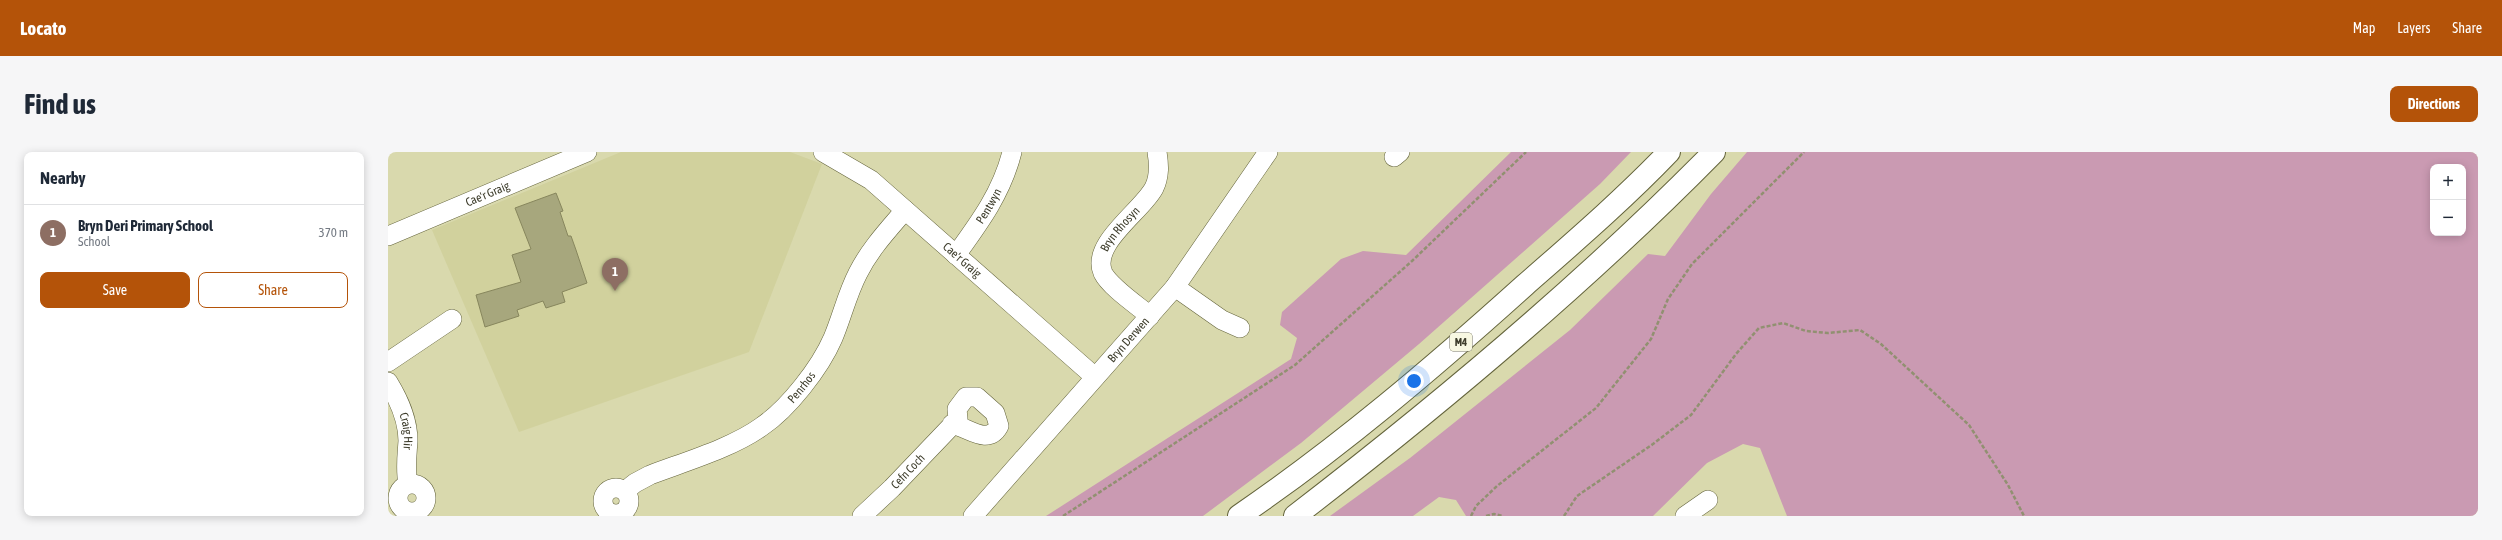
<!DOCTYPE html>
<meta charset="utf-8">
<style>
body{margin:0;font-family:"Asap Condensed",sans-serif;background:#f6f6f7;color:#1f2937}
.controls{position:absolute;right:12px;top:12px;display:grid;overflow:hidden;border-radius:8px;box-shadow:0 2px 10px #0003}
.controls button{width:36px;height:36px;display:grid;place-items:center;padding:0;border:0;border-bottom:1px solid #e0e1e3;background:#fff;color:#1f2937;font:20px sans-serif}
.you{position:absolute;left:1026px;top:229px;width:14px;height:14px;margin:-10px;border:3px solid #fff;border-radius:50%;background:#1a73e8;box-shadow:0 0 0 6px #1a73e833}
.badge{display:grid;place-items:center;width:26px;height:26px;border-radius:50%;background:#b45309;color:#fff;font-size:13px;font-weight:700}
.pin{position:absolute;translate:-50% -33px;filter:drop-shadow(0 1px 2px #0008)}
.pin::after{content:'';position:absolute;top:21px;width:14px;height:12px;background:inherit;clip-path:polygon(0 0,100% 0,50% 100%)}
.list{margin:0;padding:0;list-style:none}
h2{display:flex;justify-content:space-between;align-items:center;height:52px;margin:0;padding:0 16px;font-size:17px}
h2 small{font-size:13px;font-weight:400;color:#747a83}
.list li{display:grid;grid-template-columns:26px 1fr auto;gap:12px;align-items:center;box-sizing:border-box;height:56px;padding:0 16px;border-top:1px solid #e0e1e3}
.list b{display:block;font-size:15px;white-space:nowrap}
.list p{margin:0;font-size:13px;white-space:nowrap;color:#747a83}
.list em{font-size:13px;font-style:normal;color:#747a83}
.actions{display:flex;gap:8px;padding:12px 16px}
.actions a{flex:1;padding:9px 0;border:1px solid #b45309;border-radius:8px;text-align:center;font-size:14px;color:#b45309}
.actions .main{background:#b45309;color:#fff}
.map{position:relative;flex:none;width:2090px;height:364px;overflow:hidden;border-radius:8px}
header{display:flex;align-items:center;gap:24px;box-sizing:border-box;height:56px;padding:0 20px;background:#b45309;color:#fff}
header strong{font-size:19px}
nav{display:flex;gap:22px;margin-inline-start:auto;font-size:14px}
.intro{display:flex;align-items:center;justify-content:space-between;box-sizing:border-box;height:96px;padding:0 24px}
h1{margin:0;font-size:28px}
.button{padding:10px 18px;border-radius:8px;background:#b45309;color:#fff;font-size:14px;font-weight:700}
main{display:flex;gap:24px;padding:0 24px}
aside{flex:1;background:#fff;border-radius:8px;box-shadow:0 2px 10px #0003}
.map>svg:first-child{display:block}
.built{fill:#d1d19d}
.green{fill:#ca9ab2;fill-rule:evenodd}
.building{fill:#a7a77d;stroke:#87865d}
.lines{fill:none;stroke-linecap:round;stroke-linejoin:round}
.minor-casing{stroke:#64643c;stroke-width:20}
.highway-casing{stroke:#64643c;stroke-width:24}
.path{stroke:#919071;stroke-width:2.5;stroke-dasharray:4 2;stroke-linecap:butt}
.minor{stroke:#fff;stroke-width:19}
.highway{stroke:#fff;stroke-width:22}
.labels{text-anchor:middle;stroke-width:3;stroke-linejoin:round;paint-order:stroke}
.shield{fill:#f8f8e2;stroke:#767563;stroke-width:1}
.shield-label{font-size:11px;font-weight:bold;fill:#3e3d2c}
.street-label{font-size:12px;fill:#3e3d2c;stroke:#f8f8e2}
</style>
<header>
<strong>Locato</strong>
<nav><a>Map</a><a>Layers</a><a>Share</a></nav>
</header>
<div class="intro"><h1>Find us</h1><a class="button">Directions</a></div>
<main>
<aside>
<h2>Nearby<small></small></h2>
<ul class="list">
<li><span class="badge" style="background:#8d6e63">1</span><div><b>Bryn Deri Primary School</b><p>School</p></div><em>370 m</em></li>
</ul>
<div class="actions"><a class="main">Save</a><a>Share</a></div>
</aside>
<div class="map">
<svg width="2090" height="364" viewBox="0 0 2090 364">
<rect width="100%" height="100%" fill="#d9d9ad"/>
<!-- built -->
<path class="built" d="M233,0H402L434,12L361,200L131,280L44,78Z"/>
<!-- green -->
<path class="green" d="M1123,0H1243L1212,32L1031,192L913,291L815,364H658L903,207L909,186L892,173L894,160L953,107L975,99L1018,103Z
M1359,0H2090V364H1399L1372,296L1355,292L1319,311L1265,364H1078L1068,348L1051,345L1025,364H942L1022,306L1182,178L1260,102L1277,104L1323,42ZM2045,15H2075V81H2045Z"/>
<!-- building -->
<path class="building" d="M168,41L175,59L172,60L180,84H183L188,98L199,131L174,140L177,150L158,156L155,149L129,158L131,164L97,175L88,143L133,130L124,103L143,97L127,56Z"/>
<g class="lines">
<!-- minor casing -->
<g class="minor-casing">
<g id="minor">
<path id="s1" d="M435,0L483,28L707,225"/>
<path d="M1006,5L1012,0"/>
<path id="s2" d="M0,84L199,0"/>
<path id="s3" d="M568,103C592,70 614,40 624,0"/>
<path d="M787,135L834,168L852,176"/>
<path id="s4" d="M762,164C749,153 722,135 715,121C702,92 754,59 766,36C772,24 771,12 769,0"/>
<path d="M0,210L64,167"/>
<path id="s5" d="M0,230C11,248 20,267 20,289C19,304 17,317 20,332"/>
<circle cx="24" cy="346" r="14"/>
<circle cx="228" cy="349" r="13"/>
<path id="s6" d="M237,339L247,331L262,323C296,310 344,296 373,275C400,257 432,216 445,186C454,165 459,142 470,121C482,97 500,78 517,58"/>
<path id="s7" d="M474,364L504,336L570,267L569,257L578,245H589L607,261L611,274C600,294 581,276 564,272"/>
<path id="s8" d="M585,364L787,135L880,0"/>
<path d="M1297,364L1320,348"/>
</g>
</g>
<!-- highway casing -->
<g class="highway-casing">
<path id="highway" d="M851,364C952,295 1046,215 1137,133C1186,90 1236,47 1281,0
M907,364C1054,251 1196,132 1326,0"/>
</g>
<!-- path -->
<path class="path" d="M238,358L246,364
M19,364L22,360
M212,364L219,358
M675,364L907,213L1024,109L1138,0
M1083,364L1088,354L1109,334L1208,256L1263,187L1280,147L1304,112L1416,0
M1098,364L1106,362L1115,364
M1176,364L1189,344L1265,292L1303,263L1348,202L1371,176L1395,171L1418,179L1440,181L1472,178L1493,192L1581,273L1620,333L1636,364"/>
<!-- minor -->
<use href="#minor" class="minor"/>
<!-- highway -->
<use href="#highway" class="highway"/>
</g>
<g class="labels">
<!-- shield labels -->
<rect class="shield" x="1062" y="181" width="22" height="18" rx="3"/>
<g class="shield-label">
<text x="1073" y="194">M4</text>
</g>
<!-- street labels -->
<g class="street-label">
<text dy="4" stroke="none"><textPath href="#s2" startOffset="108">Cae'r Graig</textPath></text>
<text dy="4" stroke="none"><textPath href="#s3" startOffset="59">Pentwyn</textPath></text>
<text dy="4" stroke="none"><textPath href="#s4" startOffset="114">Bryn Rhosyn</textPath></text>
<text dy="4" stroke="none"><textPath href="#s1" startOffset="177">Cae'r Graig</textPath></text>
<text dy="4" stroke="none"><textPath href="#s8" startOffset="235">Bryn Derwen</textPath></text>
<text dy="4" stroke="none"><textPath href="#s6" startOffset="208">Penrhos</textPath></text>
<text dy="4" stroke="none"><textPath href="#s5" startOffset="53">Craig Hir</textPath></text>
<text dy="4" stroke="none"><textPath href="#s7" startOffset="64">Cefn Coch</textPath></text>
</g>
</g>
</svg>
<div class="controls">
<button>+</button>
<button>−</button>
</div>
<div class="you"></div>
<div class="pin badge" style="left:227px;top:139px;background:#8d6e63">1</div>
</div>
</main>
